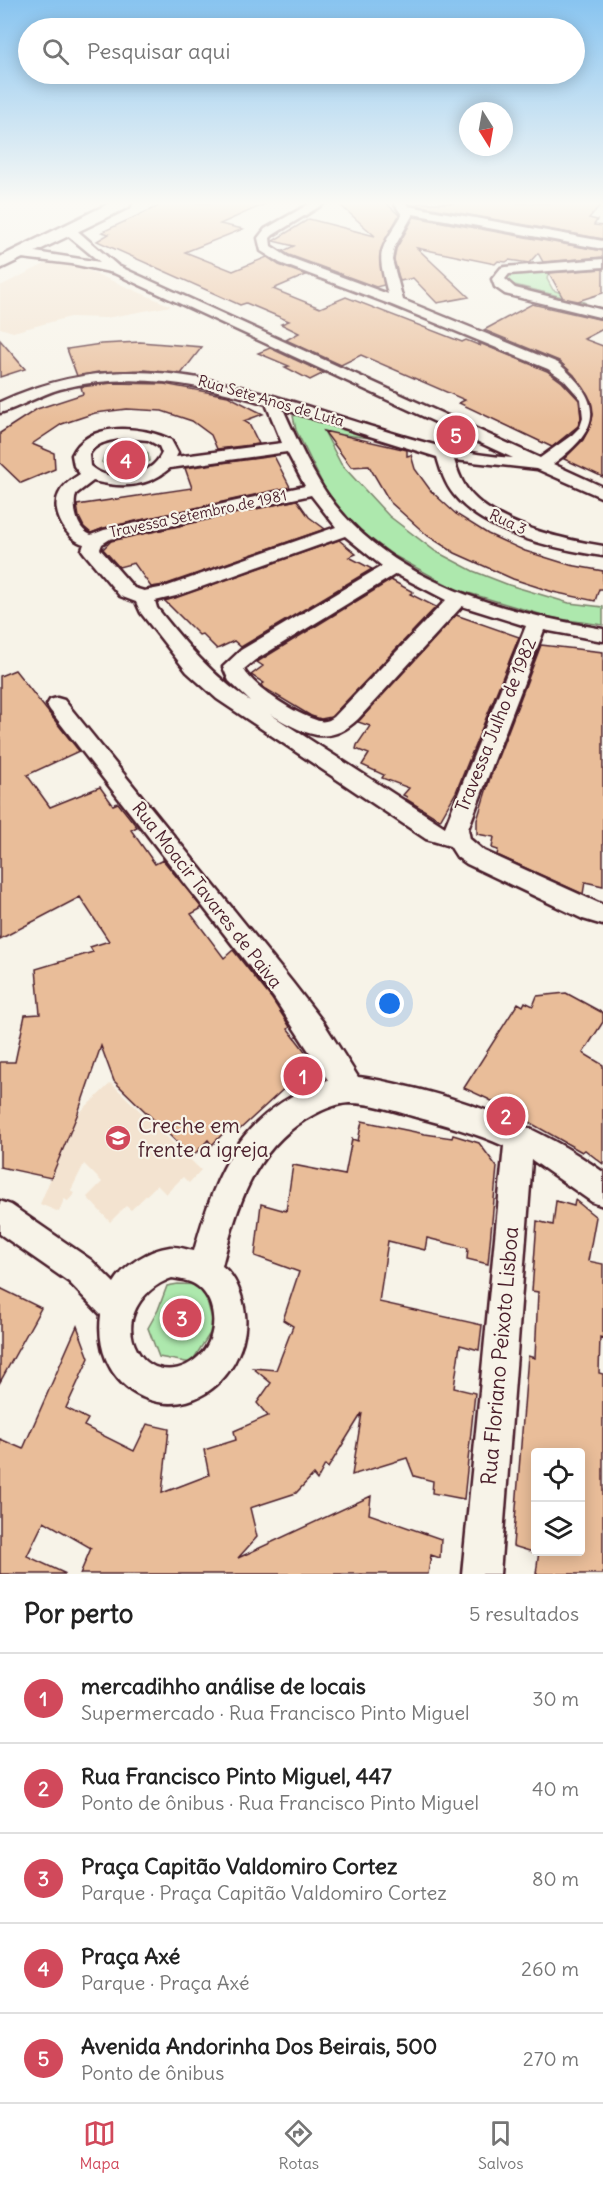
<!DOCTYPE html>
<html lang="pt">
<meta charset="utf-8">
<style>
body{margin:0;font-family:Delius,sans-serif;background:#f2f2f2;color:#222}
.controls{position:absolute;right:18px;bottom:18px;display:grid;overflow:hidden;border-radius:6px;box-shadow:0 3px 15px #0003}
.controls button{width:54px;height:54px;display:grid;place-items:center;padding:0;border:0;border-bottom:2px solid #e0e0e0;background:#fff;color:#222;font:30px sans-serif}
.compass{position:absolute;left:459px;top:102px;width:54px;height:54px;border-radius:50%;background:#fff;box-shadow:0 3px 15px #0003;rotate:169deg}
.you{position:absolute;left:390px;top:1004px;width:21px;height:21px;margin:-15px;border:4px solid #fff;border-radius:50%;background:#1a73e8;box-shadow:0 0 0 9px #1a73e833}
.badge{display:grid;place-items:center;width:39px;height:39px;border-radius:50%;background:#d1495b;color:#fff;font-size:20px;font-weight:700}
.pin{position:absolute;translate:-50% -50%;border:3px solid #fff;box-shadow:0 2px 6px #0006}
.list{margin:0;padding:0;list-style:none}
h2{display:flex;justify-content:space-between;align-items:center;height:78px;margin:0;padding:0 24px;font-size:26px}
h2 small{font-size:20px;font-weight:400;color:#767676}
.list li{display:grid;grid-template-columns:39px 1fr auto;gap:18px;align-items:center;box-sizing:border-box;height:90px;padding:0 24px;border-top:2px solid #e0e0e0}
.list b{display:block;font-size:22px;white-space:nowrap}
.list p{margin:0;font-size:20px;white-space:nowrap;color:#767676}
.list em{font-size:20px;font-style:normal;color:#767676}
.icon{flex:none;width:33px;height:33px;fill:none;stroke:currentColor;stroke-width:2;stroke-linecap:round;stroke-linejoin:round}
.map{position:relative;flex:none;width:603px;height:1574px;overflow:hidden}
.search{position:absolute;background:#fff;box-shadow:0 3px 15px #0003;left:18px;right:18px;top:18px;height:66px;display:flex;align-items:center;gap:15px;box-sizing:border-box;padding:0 21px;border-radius:33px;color:#767676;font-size:22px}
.sheet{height:528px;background:#fff}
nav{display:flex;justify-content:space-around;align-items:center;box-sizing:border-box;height:84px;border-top:2px solid #e0e0e0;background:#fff;font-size:16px;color:#767676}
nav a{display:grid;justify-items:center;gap:3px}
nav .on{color:#d1495b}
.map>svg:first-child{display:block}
.built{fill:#f3e3d0}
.green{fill:#ade8ad;stroke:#7c846c;stroke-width:1.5}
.building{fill:#e9bd99;stroke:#4a1f2b;stroke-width:1.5}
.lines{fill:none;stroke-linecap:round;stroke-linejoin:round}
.street-casing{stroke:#4a1f2b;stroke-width:5}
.primary-casing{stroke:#4a1f2b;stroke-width:5}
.street{fill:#f7f3e8;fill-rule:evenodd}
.primary{fill:#f7f3e8;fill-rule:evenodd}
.labels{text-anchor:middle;stroke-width:4.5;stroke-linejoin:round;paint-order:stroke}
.far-street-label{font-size:15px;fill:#4a1f2b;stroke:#f7f3e8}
.street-label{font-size:18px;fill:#4a1f2b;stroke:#f7f3e8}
.near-poi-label{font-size:21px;fill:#4a1f2b;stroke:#f7f3e8;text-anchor:start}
.near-street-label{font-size:21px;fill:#4a1f2b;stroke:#f7f3e8}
</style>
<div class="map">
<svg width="603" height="1574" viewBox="0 0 603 1574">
<rect width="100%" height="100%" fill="#f7f3e8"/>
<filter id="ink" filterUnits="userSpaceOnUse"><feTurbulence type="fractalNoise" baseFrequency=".0167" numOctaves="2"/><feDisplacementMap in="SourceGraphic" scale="12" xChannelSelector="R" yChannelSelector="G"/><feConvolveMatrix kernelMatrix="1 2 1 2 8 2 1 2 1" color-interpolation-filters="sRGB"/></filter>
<g filter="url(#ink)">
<!-- built -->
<path class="built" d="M47,263L80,267L171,306L106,318L70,317L13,332L0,328V286Z
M111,1083L201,1170L189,1183L183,1177L166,1194L157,1185L131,1210L126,1206L110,1222L87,1197L102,1182L84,1164L71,1190L74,1194L68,1201L64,1199L59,1212L40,1204L78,1114Z"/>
<!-- green -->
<path class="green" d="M549,270L547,279L553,290L586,303L515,285L509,283L508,275Z
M300,414L380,439L325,433L341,464L389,516L435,551L473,571L509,585L569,603L603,607V625L553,618L455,589L393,555L355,527L325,489L296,430L293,416Z
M124,446L139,447L148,453L149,461C138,474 114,477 102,462L105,454Z
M178,1284L203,1285L214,1327L191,1363L159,1357L148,1328L158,1310L167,1286Z"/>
<!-- building -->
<path class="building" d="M165,203H267L220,224L243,229L185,252L233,271L267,257L279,265L306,275L273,289L320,308L346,297L462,342L466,340L481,346L477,342L547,371L562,382L579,400L581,418L578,426L552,447L459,403L465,400L361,355L341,365L286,340L299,333L281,324L289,321L246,303L240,305L97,241L109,234L102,232Z
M338,203H386L399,215L380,252L384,285L376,287L289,255L283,251L294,246L273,241L309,219L375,236Z
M420,203H602L589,218L597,220L594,225L603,226V239L415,205Z
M414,217L603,251V257L543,262L538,253L529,263L509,260L506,262L498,261L495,264L417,248L469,297L437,303L413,278L400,281L394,260L396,249Z
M603,269V293L578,301L563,298L549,273Z
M532,304L603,320V329L584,339L603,346V477L564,459L583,440L590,427L593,415L591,401L574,375L559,361L484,330Z
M0,340L25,369L0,377Z
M140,342L202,347L181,374L145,370L98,372L77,376L67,349L101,344Z
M270,348L324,373L310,380L285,367L289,366L258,353Z
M112,383L164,384L228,396L263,414L244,421L249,424L259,444L217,449L211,435L192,421L162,411L127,409L95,413L62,424L32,444L54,453L55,469L21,483L0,463V433L37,409L83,394L81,387Z
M324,431L407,450V456L411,455L415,469L431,491L456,514L488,534L525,551L570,565L603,571V589H599L595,601L553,592L513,579L455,553L428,536L390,502L369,466L351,467Z
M274,456L290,487L104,528L91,533L84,527L79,517L77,505L192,488L185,468Z
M297,500L309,517L325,529L164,585L151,587L134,563L119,567L103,549L111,541Z
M339,540L356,554L349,557L372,569L241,647L234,641L217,649L202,634L199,635L165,601Z
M391,580L413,592L410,594L436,607L331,717L321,719L311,716L266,689L261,685L264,683L251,675L263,666L257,662Z
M456,615L519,637L456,792L440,820L406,799L407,797L403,795L409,788L382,778L384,775L362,765L369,754L356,749L357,745L370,726L358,722Z
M541,645L603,652V886L585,882L583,894L497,855L498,850L492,848L494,837L477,834V820L490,778Z
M15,670L79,751L27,775L50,807L100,787L113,805L118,803L137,827L131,830L155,864L163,860L202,908L191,914L224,958L233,950L272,999L290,1027L288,1029L317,1067V1070L307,1082L295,1090L289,1084L238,1131L231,1125L212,1145L208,1140L192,1157L114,1081L101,1046L78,1113L51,1178L0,1167V1062H15L25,1015L40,1014L36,969L93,952L90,947L109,941L80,897L0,939V676Z
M566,993L603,1013V1022L583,1053L603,1065V1164L585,1150L582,1152L488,1099L464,1088L518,1003L523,1006L525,1002L533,1006L537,996Z
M362,1121L425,1134L452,1138L453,1135L479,1143L497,1167L488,1264L467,1259L468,1248L427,1238L425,1250L388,1241L379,1302L482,1325L479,1350L460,1345L454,1388L475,1393L464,1499L432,1493L433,1481L414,1476L407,1458L352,1475L362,1413L328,1468L325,1465L317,1480L313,1475L296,1493L250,1508L257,1537L238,1558L371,1496L369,1514L441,1539L440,1558L431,1555L428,1574H80L91,1548L44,1521L27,1556L66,1574H0V1439L23,1449L77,1326L89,1358L66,1408L88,1419L84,1426L134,1451L147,1424L169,1429L162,1493L209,1475L204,1450L236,1440L234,1431L268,1416L257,1403L271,1383L253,1368L276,1370L293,1326L283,1320L299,1272L255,1256L261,1204L286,1211L293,1165L345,1175L352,1139L358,1141Z
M575,1200L596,1217L588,1261L603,1264V1338L600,1337L599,1373L603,1374V1574H536L539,1551H580V1452H536V1553L513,1546L528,1356L535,1358L538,1292L532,1291L537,1221L553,1225L556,1201L574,1206Z
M0,1288L41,1308L0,1382Z"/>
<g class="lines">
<!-- street casing -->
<g class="street-casing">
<path id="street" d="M311,203H325L273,235L270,238L271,246L288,257L388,294C377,250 378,254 402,215L394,203H406L408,206L603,241V249L413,214L394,248L392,260L403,300L558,363C603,401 603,428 553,464L603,487V498L537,469L454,460C457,469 460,478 465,486C489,524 562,539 603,546V556C556,549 485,534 454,495C445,484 441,471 437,457L283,409C298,442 313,477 335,505C399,585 507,613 603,629V641L544,630L468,829L470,839L484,851L603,905V925L583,919L467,864L457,857L450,846L426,839L217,699L187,672L141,613L136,602L120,596L85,554L82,550L84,544C67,540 50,511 59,494C63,485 72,479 80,474L74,466L72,455C88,420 143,426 171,440L178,453L176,457L282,443L266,404C198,383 130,371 60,389C39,395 21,407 0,413V402C136,339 248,389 379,429C424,443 466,455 513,458L114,273L72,264L22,258L16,254L22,250L100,262L65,233L63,230L69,226L73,227L118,266L540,458L572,435L580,427L583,418L581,399L564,380L548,369L392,305L280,263L261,251L258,238L265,229ZM125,438L148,440L159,446L162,453C150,479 110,484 90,466L89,455C95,442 112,440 125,438ZM287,452L305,486L104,530L91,535C77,530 72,508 76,494L93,481C122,488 147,488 170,468ZM311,495L336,527L165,587L144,591L134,588L100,549L102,544L110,539ZM345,536L382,566L241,650L223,667L229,681L250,701C212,676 185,643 157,608L155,601L176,596ZM396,574L446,600L334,717C329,721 323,723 316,720C294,713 260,691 246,673L244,669L255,660ZM462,606L526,626L445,827L270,714C302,732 327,749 358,719Z
M603,259V267L509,274L505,279L515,288L603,310V318L505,294L495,287L492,279L501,268L505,267Z
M57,698L64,700L292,982L323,1022L358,1077C379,1079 400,1085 421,1090C487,1107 548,1132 603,1172V1206L592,1202L532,1160L500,1574H462L504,1146C475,1133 446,1125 416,1117C395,1111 371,1103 349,1103C333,1104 320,1111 306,1119C252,1153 237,1207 222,1266C236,1276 243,1297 245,1314C247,1331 242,1348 234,1363C191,1437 90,1401 101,1315L69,1282L0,1234V1201L11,1205L91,1260L114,1283C125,1264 149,1250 170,1247C177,1246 187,1250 194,1251C217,1168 241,1111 328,1080L274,998L50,710L47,705L50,700ZM172,1278C178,1279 185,1280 190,1282C217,1293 220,1332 202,1353C184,1374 152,1377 137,1350C120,1319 143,1288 172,1278Z"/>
</g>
<!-- primary casing -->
<g class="primary-casing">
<path id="primary" d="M110,203H131L129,207L0,269V257Z"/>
</g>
<!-- street -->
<use href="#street" class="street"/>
<!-- primary -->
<use href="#primary" class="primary"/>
</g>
</g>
<!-- sky -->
<linearGradient id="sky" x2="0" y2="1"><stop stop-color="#88c4f0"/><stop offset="0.48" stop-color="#fbfaf5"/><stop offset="1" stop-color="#fbfaf5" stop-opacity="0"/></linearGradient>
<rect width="603" height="423" fill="url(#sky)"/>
<!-- icons -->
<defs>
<g id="school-disc" transform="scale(1.35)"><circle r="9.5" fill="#d1495b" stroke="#f7f3e8"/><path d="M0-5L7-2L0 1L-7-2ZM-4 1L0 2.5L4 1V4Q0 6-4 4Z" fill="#fff"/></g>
</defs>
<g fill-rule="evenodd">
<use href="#school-disc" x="118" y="1138"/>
</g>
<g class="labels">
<!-- far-street labels -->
<g class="far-street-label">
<text transform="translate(271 401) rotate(16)" y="5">Rua Sete Anos de Luta</text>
<text transform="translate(198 514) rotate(-12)" y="5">Travessa Setembro de 1981</text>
<text transform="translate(508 522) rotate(25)" y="5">Rua 3</text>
</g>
<!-- street labels -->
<g class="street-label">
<text transform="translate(496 725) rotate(-68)" y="6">Travessa Julho de 1982</text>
<text transform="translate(207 895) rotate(52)" y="6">Rua Moacir Tavares de Paiva</text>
</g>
<!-- near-poi labels -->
<g class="near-poi-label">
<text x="138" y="1133">Creche em<tspan x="138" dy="24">frente a igreja</tspan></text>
</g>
<!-- near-street labels -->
<g class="near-street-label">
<text transform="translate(500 1356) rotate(-85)" y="7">Rua Floriano Peixoto Lisboa</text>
</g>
</g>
</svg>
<div class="controls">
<button><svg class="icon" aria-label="locate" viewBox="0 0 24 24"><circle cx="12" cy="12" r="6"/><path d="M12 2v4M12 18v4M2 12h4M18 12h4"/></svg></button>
<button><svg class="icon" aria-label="layers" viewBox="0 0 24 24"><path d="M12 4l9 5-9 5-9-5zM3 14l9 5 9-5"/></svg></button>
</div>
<svg class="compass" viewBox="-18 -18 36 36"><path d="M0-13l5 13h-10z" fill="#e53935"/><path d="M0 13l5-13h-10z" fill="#767676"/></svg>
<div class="you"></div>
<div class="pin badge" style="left:303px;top:1076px">1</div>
<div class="pin badge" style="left:506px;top:1116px">2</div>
<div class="pin badge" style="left:182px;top:1318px">3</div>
<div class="pin badge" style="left:126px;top:460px">4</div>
<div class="pin badge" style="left:456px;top:435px">5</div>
<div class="search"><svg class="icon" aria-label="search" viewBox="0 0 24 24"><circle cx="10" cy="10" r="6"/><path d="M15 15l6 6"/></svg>Pesquisar aqui</div>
</div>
<section class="sheet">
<h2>Por perto<small>5 resultados</small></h2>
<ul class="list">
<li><span class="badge">1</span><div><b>mercadihho análise de locais</b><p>Supermercado · Rua Francisco Pinto Miguel</p></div><em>30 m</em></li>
<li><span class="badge">2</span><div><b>Rua Francisco Pinto Miguel, 447</b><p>Ponto de ônibus · Rua Francisco Pinto Miguel</p></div><em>40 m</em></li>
<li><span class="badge">3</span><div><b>Praça Capitão Valdomiro Cortez</b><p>Parque · Praça Capitão Valdomiro Cortez</p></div><em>80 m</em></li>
<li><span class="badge">4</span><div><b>Praça Axé</b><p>Parque · Praça Axé</p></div><em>260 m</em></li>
<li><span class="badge">5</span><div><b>Avenida Andorinha Dos Beirais, 500</b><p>Ponto de ônibus</p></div><em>270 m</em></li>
</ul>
</section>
<nav>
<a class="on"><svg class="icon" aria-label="map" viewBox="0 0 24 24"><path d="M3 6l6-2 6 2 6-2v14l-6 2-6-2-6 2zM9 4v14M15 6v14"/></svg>Mapa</a>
<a><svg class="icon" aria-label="directions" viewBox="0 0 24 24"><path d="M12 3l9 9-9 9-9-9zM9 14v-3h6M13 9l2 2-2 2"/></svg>Rotas</a>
<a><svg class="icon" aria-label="saved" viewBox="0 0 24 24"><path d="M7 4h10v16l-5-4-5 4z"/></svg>Salvos</a>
</nav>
